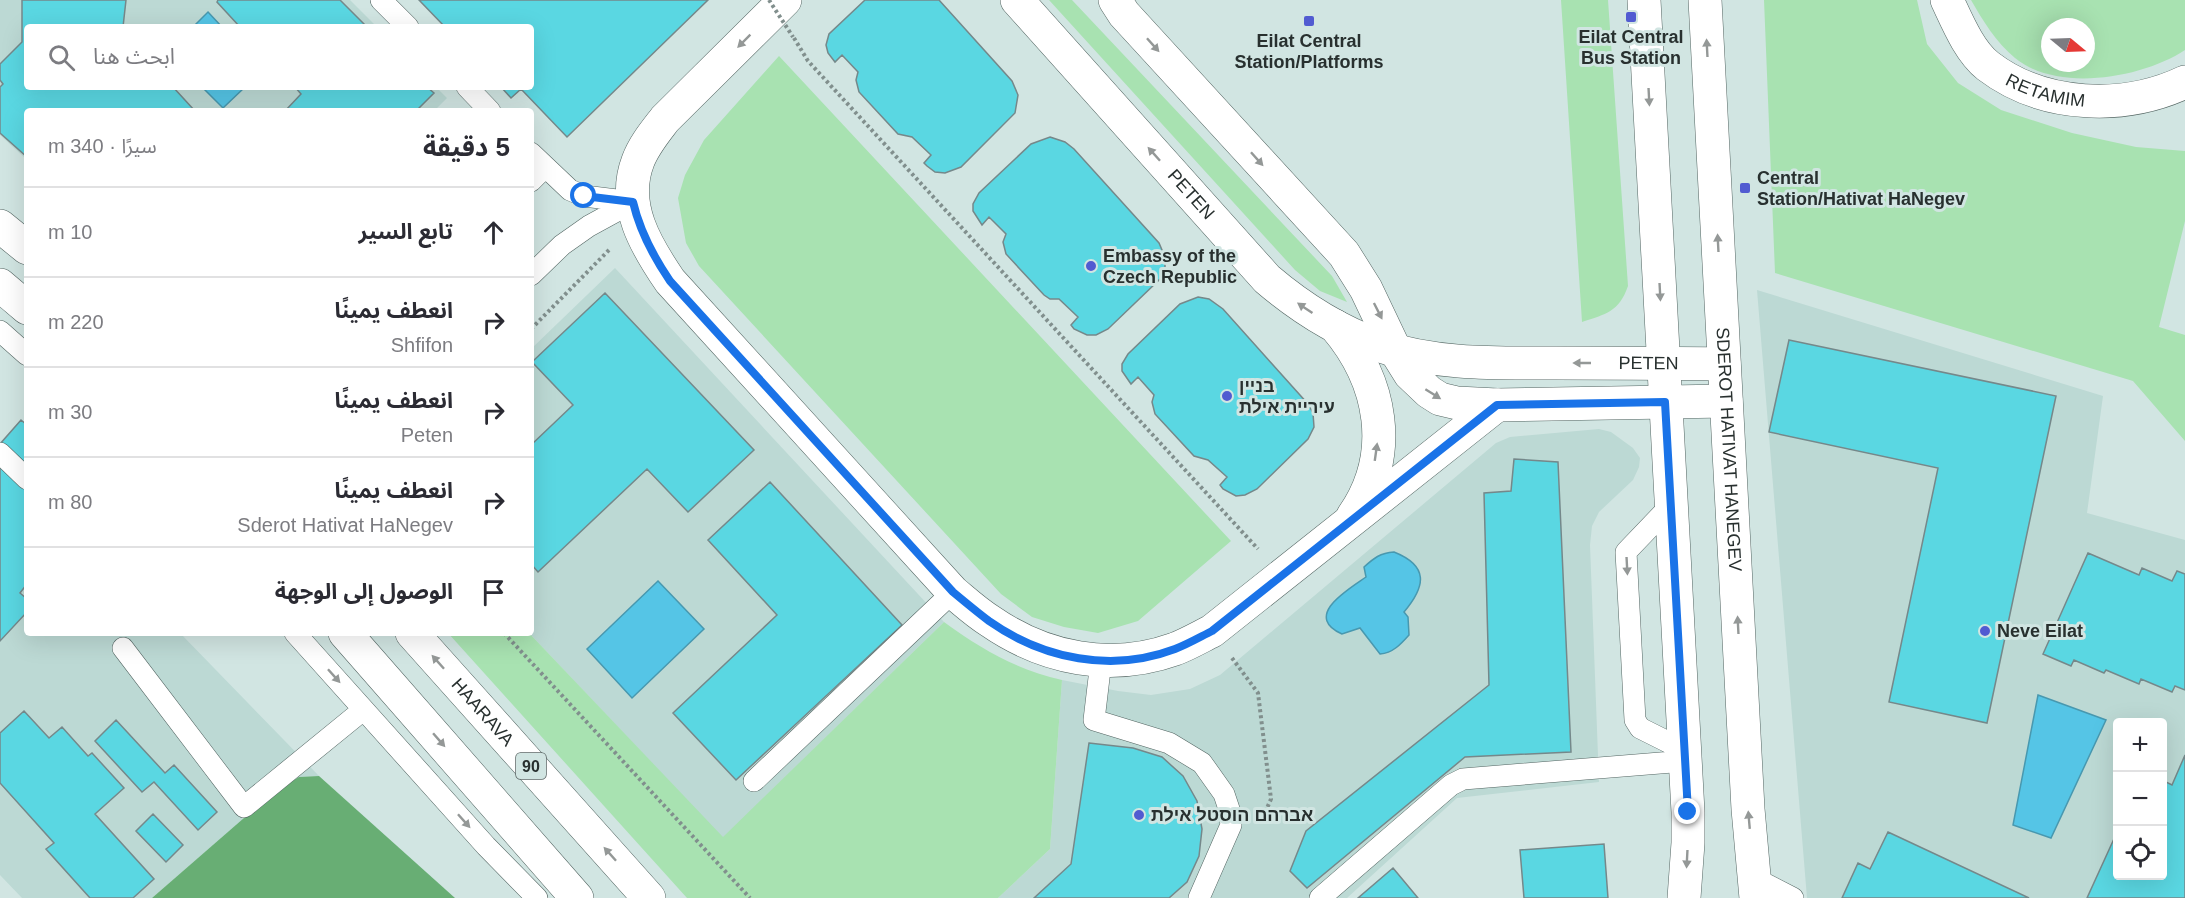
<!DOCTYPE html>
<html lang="ar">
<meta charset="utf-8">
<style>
body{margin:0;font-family:Helvetica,"Noto Sans Arabic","Noto Sans Hebrew",sans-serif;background:#f2f2f3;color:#2b2b33;direction:rtl}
.controls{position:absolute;right:18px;bottom:18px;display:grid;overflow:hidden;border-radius:6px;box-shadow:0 6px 24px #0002}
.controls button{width:54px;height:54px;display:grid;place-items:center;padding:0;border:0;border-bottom:2px solid #e1e1e2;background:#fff;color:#2b2b33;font:30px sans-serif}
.compass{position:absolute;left:2041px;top:18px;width:54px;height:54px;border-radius:50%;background:#fff;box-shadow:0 6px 24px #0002;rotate:109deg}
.stop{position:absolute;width:18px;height:18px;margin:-14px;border:4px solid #1a73e8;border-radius:50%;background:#fff}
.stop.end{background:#1a73e8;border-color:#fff;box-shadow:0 2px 6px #0008}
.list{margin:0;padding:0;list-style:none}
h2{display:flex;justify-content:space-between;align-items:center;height:78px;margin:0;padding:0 24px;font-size:26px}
h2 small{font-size:20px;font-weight:400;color:#7c7c81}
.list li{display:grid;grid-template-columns:39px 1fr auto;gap:18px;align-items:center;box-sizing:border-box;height:90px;padding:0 24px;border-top:2px solid #e1e1e2}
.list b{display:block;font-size:22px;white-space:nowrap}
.list p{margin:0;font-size:20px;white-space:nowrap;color:#7c7c81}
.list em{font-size:20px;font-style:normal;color:#7c7c81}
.icon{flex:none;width:33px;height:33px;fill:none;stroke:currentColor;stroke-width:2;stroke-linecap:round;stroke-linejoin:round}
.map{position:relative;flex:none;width:2185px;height:898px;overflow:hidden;direction:ltr}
.search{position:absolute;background:#fff;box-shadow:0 6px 24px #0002;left:24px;top:24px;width:510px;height:66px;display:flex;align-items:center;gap:15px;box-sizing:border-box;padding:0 21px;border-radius:6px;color:#7c7c81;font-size:22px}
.panel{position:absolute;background:#fff;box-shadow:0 6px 24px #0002;left:24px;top:108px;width:510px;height:528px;border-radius:6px;direction:rtl}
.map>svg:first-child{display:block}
.built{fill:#bcd9d4;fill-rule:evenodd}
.green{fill:#a8e2b1;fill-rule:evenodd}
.forest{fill:#68ae74}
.water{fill:#55c5e6;stroke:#4898af;stroke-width:1.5}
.building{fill:#5ad7e2;stroke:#75888a;stroke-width:1.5}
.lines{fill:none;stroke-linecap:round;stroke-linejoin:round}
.service-casing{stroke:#536562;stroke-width:22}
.minor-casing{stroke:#536562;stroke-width:34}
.secondary-casing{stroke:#536562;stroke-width:34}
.trunk-casing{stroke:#536562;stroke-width:34}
.path{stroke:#818f8d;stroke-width:4;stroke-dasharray:3 3;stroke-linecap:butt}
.service{stroke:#fff;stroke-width:21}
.minor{stroke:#fff;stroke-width:33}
.secondary{stroke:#fff;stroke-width:33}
.trunk{stroke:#fff;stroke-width:33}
.path-bridge{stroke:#818f8d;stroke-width:4;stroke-dasharray:3 3;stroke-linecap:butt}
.oneway{fill:#949897}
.route{stroke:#1a73e8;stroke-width:8}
.poi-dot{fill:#515bd1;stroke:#d1e5e2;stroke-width:2}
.labels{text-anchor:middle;stroke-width:6;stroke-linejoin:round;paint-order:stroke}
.shield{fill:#d1e5e2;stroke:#5b6665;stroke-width:1.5}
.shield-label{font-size:16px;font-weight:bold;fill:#28302f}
.poi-label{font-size:18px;font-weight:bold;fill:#28302f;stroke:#d1e5e2;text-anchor:start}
.street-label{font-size:18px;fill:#28302f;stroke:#d1e5e2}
</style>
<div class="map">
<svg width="2185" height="898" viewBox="0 0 2185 898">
<rect width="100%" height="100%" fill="#d1e5e2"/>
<!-- built -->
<path class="built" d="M0,0H350L377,27H27V87H436L447,98L434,111H27V160L0,135Z
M615,268L944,622L723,838L529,633H531V349Z
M1757,290L2103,396L2087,513L2185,540V898H1807ZM2118,722H2162V876H2118Z
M1599,429L1611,432L1633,448L1640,458L1639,467L1633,480L1599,512L1592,526L1590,545L1599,782L1457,798L1347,898H998L1050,849L1062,680L1118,691L1151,695L1190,689L1220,675L1496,443L1510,437Z
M0,448L27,476V633H180L319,776L299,777L275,791L152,898H22L0,875Z"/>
<!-- green -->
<path class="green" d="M1049,0H1072L1332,276L1347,302L1320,291L1295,270Z
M1561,0H1608L1628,286C1619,312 1606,314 1582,322Z
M1764,0H1917L1927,44L1958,83L2001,110L2072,133L2136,147L2185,151V221L2159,327L2185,335V441L2133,381L1775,273Z
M1971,0H2185V50C2143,78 2057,93 2015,58C1996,42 1983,21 1971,0ZM2050,27H2086V63H2050Z
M779,56L1231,541L1138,621L1098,633L1064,627L1032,617L1001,594L699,266L686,243L678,198L685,175L704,140Z
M944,622C981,649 1017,670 1062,680L1050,849L998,898H687L448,633H529L723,837Z"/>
<!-- forest -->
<path class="forest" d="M319,776L455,898H152L275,791L299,777Z"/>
<!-- water -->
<path class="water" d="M208,12L222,27H193Z
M202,87H245L223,108Z
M1394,552C1429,566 1426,586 1404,612L1408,617L1409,635C1401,644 1393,653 1380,654L1360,628L1342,634C1302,616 1349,589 1366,577L1364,567C1374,558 1380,553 1394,552Z
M658,581L704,629L632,698L587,649Z
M2038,695L2106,720L2051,838L2013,825Z"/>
<!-- building -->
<path class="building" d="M22,0H126L123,27H27V87H173L195,111H27V157L0,133V87L3,84L0,80V64L22,42Z
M218,0H340L367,27H240L217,2Z
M419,0H708L567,137L521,89L511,98L501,87H531V27H445Z
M865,0H939L1012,81L1018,95L1015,113L961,167L945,173L935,172L927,166L924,163L931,155L912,137L898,134L859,92L856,80L858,72L842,55L835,62L828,53L826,45L829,34Z
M295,87H427L434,93L416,111H285L301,94Z
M1050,137L1065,142L1074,149L1159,243L1165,257V267L1160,279L1108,329L1096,335H1087L1074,329L1071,325L1078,317L1059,299H1050L1044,295L1006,254L1003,242L1006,234L989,217L982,225L973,211V204L979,193L1031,144Z
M605,293L754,450L688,512L647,469L538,572L531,564V445L573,405L532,362Z
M1198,297L1209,299L1223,309L1308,404L1313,413L1314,427L1308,439L1257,489L1245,495L1236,496L1223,489L1220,485L1227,477L1208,460L1194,456L1155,414L1152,402L1154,395L1138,377L1131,384L1122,371V364L1128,354L1180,304Z
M1789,340L2056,396L1987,723L1889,702L1938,468L1769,432Z
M21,420L27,425V584L20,593L27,599V612L0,641V444Z
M1514,459L1558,462L1571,752L1465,757L1307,888L1290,871L1306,831L1489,685L1484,493L1511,491Z
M770,482L902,625L736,780L673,713L777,615L708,540Z
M2088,553L2139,575L2142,568L2172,581L2177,571L2185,574V690L2175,686L2172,692L2141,679L2139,684L2106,670L2104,673L2074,660L2071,666L2043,654Z
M24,711L49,738L62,727L88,756L92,753L124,788L95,814L154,879L133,898H90L46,849L54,843L0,783V733Z
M116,720L165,773L174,765L217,812L198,830L154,782L142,792L95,741Z
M1089,743L1133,748L1162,757L1183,776L1197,801L1202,829L1199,856L1187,882L1169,898H1034L1071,864Z
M2185,755V898H2087L2118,830V876H2162V780L2172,785Z
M153,814L183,845L166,862L136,831Z
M1888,832L2029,898H1842L1858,863L1870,869Z
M1604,844L1608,898H1524L1520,850Z
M1393,868L1418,898H1358Z"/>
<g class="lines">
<!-- service casing -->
<g class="service-casing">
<path id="service" d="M381,0L408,27
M467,87L490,111
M531,153L570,190L584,196L633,202
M531,181L545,167
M531,275L562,245L589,226L633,202
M0,331L27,355
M0,453L27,479
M1671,505L1626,552L1635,720L1640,728L1684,750
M295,633L486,846L537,898
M123,648L244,807L363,710
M1101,661L1094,720L1169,743L1202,763L1224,794L1229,809L1231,825L1199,898
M754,781L953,592
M1754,878L1793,898
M1320,898L1451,785L1463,779L1685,761"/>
</g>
<!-- minor casing -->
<g class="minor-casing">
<g id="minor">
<path d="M785,0L665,119C655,132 644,145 638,161C621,205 646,246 670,281L953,592C965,602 977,613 990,621C1045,659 1111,672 1175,649C1188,644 1200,637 1212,631L1497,405"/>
<path id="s1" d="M1017,0L1267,279C1301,308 1337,331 1380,346C1436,365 1497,363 1556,363C1612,363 1668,363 1724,364"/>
<path d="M1115,0L1124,14L1344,254L1366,289L1395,350L1410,374L1429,392L1440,399L1457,403L1497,405L1726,401"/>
<path id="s2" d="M1947,0C1957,21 1969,51 1988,66C2043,108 2124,111 2185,82"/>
<path d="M1335,326C1382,381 1396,454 1353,516"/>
</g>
</g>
<!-- secondary casing -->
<g class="secondary-casing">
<g id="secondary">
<path d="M1644,0L1688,812V843L1684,898"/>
<path id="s3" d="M1705,0L1748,809L1756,898"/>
</g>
</g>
<!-- trunk casing -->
<g class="trunk-casing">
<g id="trunk">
<path d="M0,226L27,248"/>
<path d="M0,285L27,308"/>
<path d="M345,633L577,898"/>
<path id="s4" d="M412,633L649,898"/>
</g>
</g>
<!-- path -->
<path class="path" d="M794,38L808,61L1258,549
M531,329L609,250
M504,633L750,898
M1232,658L1258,693L1271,799L1261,822"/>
<!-- service -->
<use href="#service" class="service"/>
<!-- minor -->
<use href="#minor" class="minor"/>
<!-- secondary -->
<use href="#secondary" class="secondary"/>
<!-- trunk -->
<use href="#trunk" class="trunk"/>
<!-- path-bridge -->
<path class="path-bridge" d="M769,0L793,37"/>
</g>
<!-- one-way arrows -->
<defs><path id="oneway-solid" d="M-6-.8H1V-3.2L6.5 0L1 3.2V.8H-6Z" transform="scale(1.5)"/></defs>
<g class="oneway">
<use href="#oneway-solid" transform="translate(744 41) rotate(135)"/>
<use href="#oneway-solid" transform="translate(1153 45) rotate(48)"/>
<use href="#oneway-solid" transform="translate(1707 48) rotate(-93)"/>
<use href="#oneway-solid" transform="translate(1649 97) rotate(87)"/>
<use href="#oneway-solid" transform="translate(1154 154) rotate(-132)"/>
<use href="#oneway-solid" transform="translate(1257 159) rotate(48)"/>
<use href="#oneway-solid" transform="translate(1718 243) rotate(-93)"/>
<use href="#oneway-solid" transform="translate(1660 292) rotate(87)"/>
<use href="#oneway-solid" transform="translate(1305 308) rotate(-146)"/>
<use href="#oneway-solid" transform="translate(1378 311) rotate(63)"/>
<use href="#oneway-solid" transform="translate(1582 363) rotate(-180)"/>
<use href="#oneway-solid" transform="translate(1433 394) rotate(32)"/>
<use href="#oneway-solid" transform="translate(1376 452) rotate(-82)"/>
<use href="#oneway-solid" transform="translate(1627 566) rotate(87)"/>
<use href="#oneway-solid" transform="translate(1738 625) rotate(-93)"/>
<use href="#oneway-solid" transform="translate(438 662) rotate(-132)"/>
<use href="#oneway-solid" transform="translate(334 676) rotate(48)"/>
<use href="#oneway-solid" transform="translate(439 740) rotate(49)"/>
<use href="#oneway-solid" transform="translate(1749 820) rotate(-95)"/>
<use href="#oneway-solid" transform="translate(464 821) rotate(48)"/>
<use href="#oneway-solid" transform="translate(610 854) rotate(-132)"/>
<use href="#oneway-solid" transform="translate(1687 859) rotate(93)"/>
</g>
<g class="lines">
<!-- route -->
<path class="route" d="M584,196L633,202C640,232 653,256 670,281L953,592C965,602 977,612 989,621C1043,659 1112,673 1175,649C1188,644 1200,637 1212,631L1497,405L1665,402L1688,812"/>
</g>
<!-- markers -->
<g class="poi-dot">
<rect x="1625" y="11" width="12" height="12" rx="3"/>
<rect x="1303" y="15" width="12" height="12" rx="3"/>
<rect x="1739" y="182" width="12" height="12" rx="3"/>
<circle cx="1091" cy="266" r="6"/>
<circle cx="1227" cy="396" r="6"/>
<circle cx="1985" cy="631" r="6"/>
<circle cx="1139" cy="815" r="6"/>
</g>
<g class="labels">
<!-- shield labels -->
<rect class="shield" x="516" y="753" width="30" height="26" rx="4.5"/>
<g class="shield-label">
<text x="531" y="772">90</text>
</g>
<!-- poi labels -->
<g class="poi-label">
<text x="1631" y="43" text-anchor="middle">Eilat Central<tspan x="1631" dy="21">Bus Station</tspan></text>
<text x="1309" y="47" text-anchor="middle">Eilat Central<tspan x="1309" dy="21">Station/Platforms</tspan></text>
<text x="1757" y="184">Central<tspan x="1757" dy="21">Station/Hativat HaNegev</tspan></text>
<text x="1103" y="262">Embassy of the<tspan x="1103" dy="21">Czech Republic</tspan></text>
<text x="1239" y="392">בניין<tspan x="1239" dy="21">עיריית אילת</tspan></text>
<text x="1997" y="637">Neve Eilat</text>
<text x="1151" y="821">אברהם הוסטל אילת</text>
</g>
<!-- street labels -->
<g class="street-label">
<text dy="6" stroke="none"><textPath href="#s2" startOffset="142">RETAMIM</textPath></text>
<text dy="6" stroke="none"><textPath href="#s1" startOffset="261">PETEN</textPath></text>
<text dy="6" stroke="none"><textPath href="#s1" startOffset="777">PETEN</textPath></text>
<text dy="6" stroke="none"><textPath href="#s3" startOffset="450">SDEROT HATIVAT HANEGEV</textPath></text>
<text dy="6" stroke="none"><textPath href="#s4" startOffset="106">HAARAVA</textPath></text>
</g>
</g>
</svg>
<div class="controls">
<button>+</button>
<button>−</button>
<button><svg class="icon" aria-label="locate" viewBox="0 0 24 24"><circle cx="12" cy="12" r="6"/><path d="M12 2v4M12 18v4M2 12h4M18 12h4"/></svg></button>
</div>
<svg class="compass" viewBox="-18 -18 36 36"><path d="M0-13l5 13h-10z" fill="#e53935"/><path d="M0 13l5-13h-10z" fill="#7c7c81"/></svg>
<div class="stop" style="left:584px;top:196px"></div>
<div class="stop end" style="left:1688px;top:812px"></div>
<div class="search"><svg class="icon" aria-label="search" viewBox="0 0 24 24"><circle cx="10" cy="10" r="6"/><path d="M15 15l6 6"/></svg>ابحث هنا</div>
<section class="panel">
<h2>5 دقيقة<small>سيرًا · 340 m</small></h2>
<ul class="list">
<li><svg class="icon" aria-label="ahead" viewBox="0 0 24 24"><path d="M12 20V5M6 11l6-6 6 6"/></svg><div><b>تابع السير</b></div><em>10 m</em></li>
<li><svg class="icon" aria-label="right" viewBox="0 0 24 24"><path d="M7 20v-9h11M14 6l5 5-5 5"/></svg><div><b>انعطف يمينًا</b><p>Shfifon</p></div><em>220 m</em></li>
<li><svg class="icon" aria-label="right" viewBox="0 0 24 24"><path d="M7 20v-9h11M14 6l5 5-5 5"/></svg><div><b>انعطف يمينًا</b><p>Peten</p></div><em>30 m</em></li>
<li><svg class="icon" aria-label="right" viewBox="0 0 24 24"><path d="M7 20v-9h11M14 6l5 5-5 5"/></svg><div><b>انعطف يمينًا</b><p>Sderot Hativat HaNegev</p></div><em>80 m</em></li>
<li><svg class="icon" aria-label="arrive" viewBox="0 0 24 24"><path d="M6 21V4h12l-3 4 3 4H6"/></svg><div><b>الوصول إلى الوجهة</b></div></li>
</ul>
</section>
</div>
